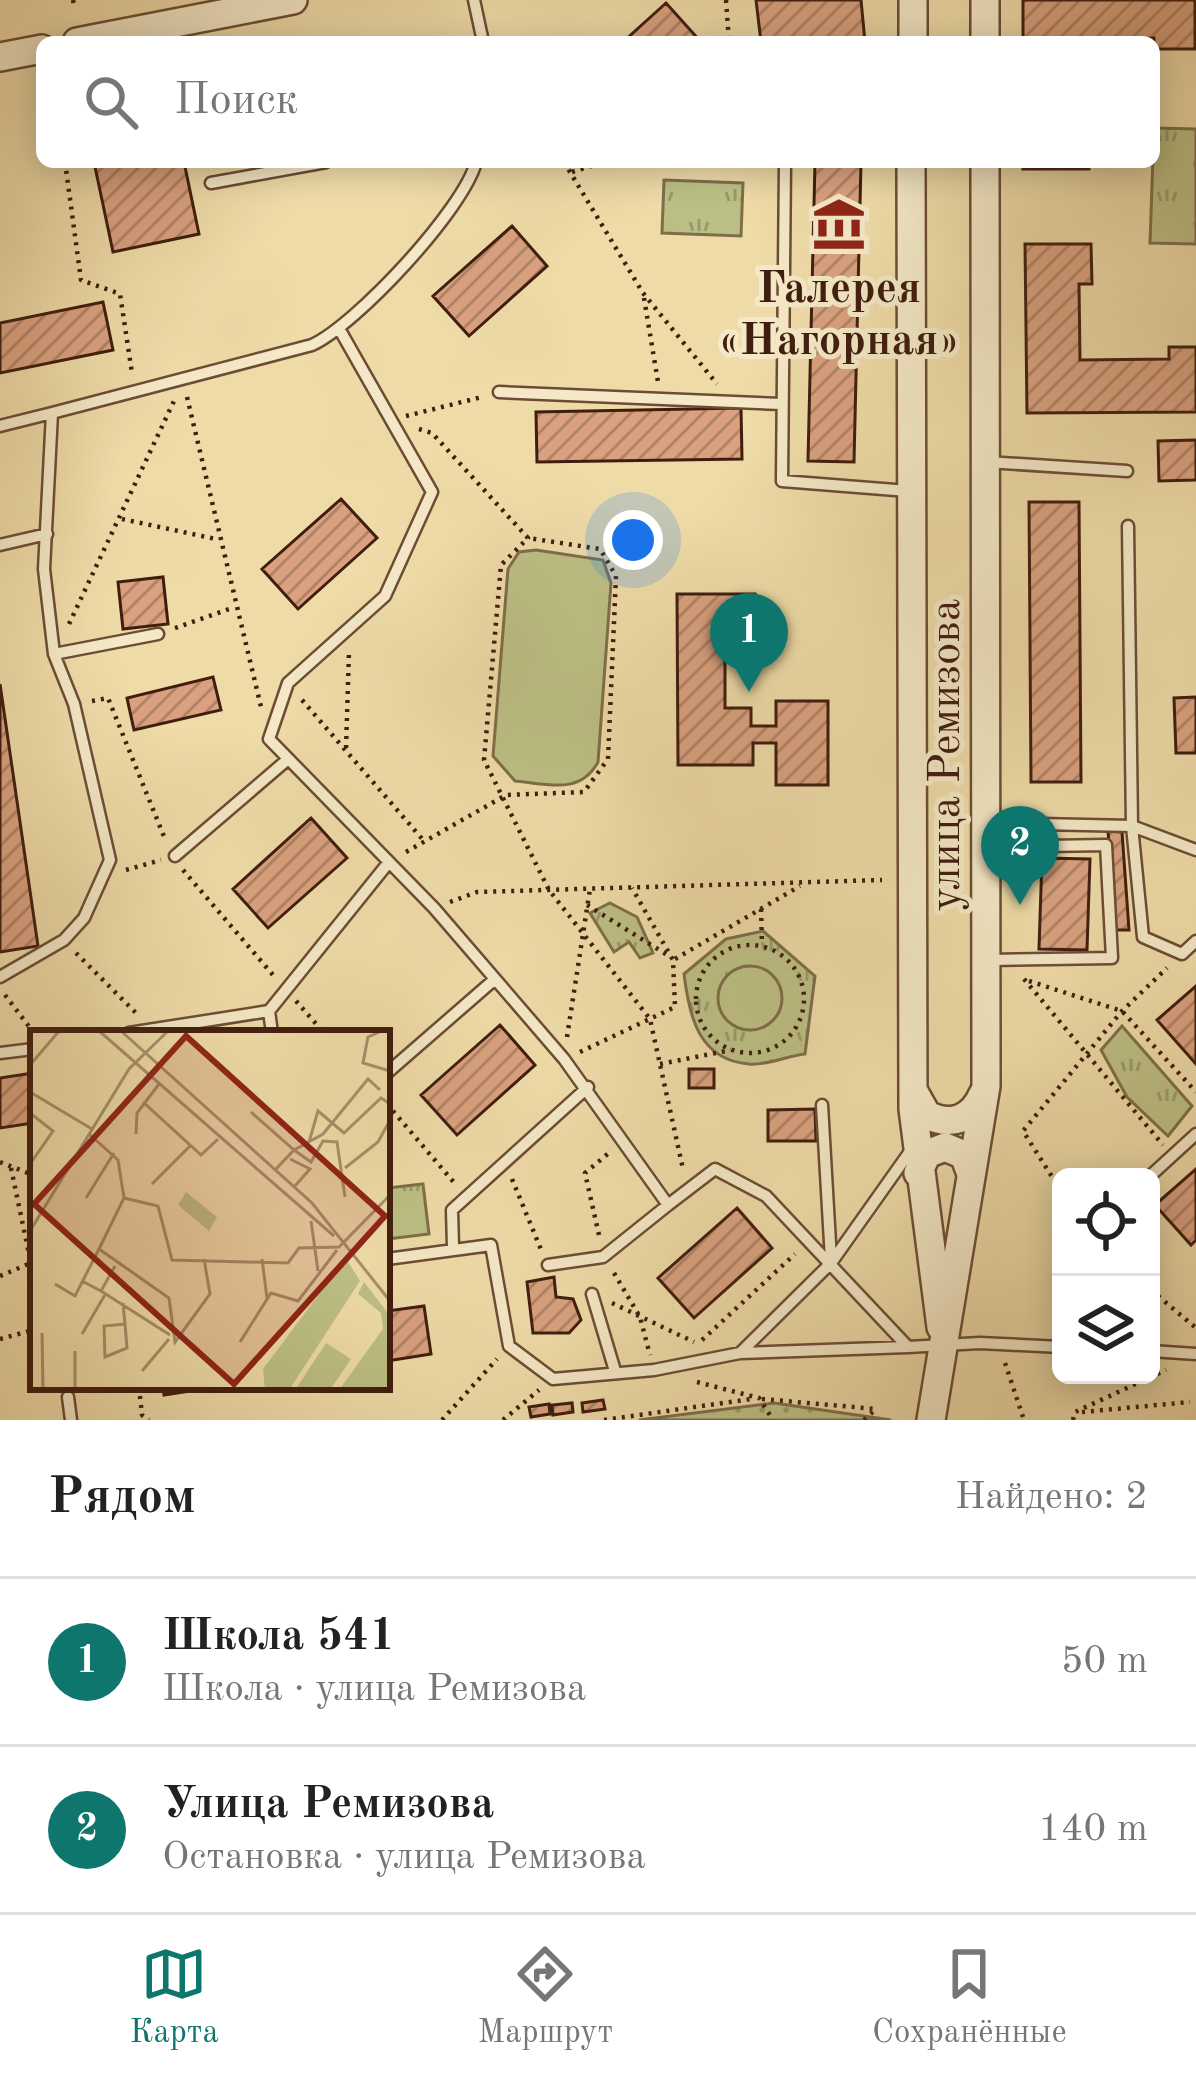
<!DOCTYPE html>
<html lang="ru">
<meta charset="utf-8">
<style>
body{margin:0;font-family:"Old Standard TT",serif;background:#f6f6f6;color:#222}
.controls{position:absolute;right:36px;bottom:36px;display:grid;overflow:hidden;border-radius:18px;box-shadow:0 6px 30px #0003}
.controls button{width:108px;height:108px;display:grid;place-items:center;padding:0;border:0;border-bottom:3px solid #e0e0e0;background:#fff;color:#222;font:60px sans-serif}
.you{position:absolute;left:633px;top:540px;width:42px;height:42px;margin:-30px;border:9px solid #fff;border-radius:50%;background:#1a73e8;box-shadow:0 0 0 18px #1a73e833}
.badge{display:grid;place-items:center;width:78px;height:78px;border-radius:50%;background:#0f766e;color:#fff;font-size:39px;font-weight:700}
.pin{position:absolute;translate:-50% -99px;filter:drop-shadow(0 3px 6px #0008)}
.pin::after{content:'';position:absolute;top:63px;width:42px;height:36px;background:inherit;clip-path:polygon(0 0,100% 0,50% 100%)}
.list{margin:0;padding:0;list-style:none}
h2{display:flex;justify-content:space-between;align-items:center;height:156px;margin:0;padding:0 48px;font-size:51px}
h2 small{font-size:39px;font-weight:400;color:#767676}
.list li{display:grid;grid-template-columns:78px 1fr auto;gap:36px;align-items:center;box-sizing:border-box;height:168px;padding:0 48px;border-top:3px solid #e0e0e0}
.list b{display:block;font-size:45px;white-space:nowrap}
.list p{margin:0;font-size:39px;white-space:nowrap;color:#767676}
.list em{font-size:39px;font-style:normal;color:#767676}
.icon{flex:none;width:66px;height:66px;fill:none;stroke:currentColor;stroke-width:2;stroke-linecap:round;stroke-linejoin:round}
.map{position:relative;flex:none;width:1196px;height:1420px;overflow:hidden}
.search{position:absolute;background:#fff;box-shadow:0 6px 30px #0003;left:36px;right:36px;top:36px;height:132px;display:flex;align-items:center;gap:30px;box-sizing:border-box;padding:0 42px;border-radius:18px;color:#767676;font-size:45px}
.sheet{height:492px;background:#fff}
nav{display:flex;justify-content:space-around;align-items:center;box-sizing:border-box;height:168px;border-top:3px solid #e0e0e0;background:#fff;font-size:33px;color:#767676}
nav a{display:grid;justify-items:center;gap:6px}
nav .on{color:#0f766e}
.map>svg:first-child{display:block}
.grass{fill:url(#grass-dots);stroke:#7e6e4a;stroke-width:3}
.park{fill:url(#park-tufts);stroke:#7e6e4a;stroke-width:3}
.pitch{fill:#bcbf85;stroke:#7e6e4a;stroke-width:3}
.building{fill:url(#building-hatch);stroke:#401d0e;stroke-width:3}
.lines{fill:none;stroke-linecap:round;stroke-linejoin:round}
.service-casing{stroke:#6c4c34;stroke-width:15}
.tertiary-casing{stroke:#6c4c34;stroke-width:32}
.path{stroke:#401d0e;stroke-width:4.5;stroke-dasharray:3 6;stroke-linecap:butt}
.service{stroke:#f4e8c6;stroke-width:10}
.tertiary{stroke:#f4e8c6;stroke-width:27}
.labels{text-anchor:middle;stroke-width:10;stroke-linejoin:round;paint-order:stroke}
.poi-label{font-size:45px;font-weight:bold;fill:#401d0e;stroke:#f4e8c6}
.street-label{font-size:45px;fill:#401d0e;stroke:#f4e8c6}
.inset-road{fill:none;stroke:#a88f6a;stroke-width:3}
.view{fill:#8f2418;fill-opacity:0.15;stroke:#8f2418;stroke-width:6}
.inset-edge{fill:none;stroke:#401d0e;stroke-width:6}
</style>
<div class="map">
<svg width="1196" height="1420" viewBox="0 0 1196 1420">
<defs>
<pattern id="grass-dots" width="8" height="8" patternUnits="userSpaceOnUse" patternTransform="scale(3)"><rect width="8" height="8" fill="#bcbf85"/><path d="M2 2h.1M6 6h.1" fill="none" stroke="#9a9b6b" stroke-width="1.8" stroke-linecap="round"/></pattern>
<pattern id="park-tufts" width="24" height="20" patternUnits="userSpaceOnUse" patternTransform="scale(3)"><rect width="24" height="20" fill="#bcbf85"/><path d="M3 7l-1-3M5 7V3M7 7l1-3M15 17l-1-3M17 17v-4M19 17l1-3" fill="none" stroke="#9a9b6b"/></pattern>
<pattern id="building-hatch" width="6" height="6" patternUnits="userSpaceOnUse" patternTransform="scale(3)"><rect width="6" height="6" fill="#d9a17f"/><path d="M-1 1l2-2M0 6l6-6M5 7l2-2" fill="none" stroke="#b18366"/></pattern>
</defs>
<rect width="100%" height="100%" fill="#eedba8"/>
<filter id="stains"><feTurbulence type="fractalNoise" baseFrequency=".00167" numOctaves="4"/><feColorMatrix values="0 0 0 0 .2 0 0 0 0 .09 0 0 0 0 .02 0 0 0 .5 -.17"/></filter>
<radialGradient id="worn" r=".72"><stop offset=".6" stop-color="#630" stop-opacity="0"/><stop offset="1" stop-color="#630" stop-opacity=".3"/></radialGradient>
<!-- grass -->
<path class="grass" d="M774,1403L891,1420H639Z"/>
<!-- park -->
<path class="park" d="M1154,128L1196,129V244L1150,243Z
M664,180L743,183L741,236L662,233Z
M610,903L637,917L653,953L640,958L629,942L614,952L590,913Z
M763,931L815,976L805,1054C787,1056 765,1066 749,1064C698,1060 689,1015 684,974L726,939Z
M1122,1026L1192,1106L1168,1136L1127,1097L1101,1050Z
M423,1184L429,1234L387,1239V1188Z"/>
<!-- pitch -->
<path class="pitch" d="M536,550L603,560L611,583L598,762C580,795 549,784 515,781L493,756L508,569L519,552Z
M718 998a32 32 0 1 1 64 0a32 32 0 1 1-64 0Z"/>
<!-- building -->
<path class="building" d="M756,0H861L865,42H761Z
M1023,0H1195V49H1154V38L1023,42Z
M666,3L701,42H623Z
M94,162H184L199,234L113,252Z
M815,162H861L854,462L808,461Z
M1023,162H1089V169H1023Z
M512,226L547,266L469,336L433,296Z
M1025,244H1091L1092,284H1079L1080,360L1169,359V347H1196V412L1027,413Z
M103,302L113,350L0,373V323Z
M741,408L742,459L537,462L536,412Z
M1196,440V480L1159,481L1158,441Z
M341,499L377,538L298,609L262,569Z
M1029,502H1079L1081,782H1031Z
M163,577L168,624L123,629L118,582Z
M677,594H755V649H725V708H751V726H776V701H828V785H776V743H753V765H678Z
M213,677L221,710L134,730L127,698Z
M0,684L38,946L0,952Z
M1196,697V753H1176L1174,698Z
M311,818L347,858L268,928L233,889Z
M1108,831L1122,832L1129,930H1116Z
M1042,858L1090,859L1087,950L1039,949Z
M1196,986V1064L1157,1020Z
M500,1025L535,1065L457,1135L421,1095Z
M689,1069H714V1088H689Z
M33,1073V1123L0,1128V1078Z
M815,1109L816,1141H768V1110Z
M1196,1169V1240L1191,1245L1155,1205Z
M737,1208L772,1248L694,1318L658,1278Z
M554,1277L556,1297L573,1299L581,1320L569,1333H533L527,1282Z
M424,1306L431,1354L387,1361V1311Z
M163,1387H216L164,1395Z
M603,1400L605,1409L583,1412L582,1403Z
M572,1403L573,1412L553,1415L552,1405Z
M549,1404L550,1414L531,1417L529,1407Z"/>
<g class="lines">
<!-- service casing -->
<g class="service-casing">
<path id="service" d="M474,0L483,42
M785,162L782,481L908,491
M211,183L326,162
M341,332L432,492L385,596L288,683L269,739L434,908L564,1059L668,1205L715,1169L766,1196L908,1347L980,1343L1061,1347
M499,392L781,404
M0,426L52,413
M987,462L1127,471
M1128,526L1132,826L1196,850
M0,545L47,534
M54,654L158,634
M989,823L1132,826L1143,937L1182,954L1196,941
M175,856L287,760
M989,960L1112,958L1106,845L989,847
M0,977L64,940L84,918L110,860L74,704L54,654L44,569L52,413L312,345C356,325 464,209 476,162
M269,1011L272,1033
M129,1033L269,1011L389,862
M0,1053L33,1049
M387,1073L495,979
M822,1105L831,1260
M1149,1177L1196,1134
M453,1247L452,1210L588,1087
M387,1259L491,1245L509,1346L553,1379L654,1370L740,1353L908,1347
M548,1265L603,1257L668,1205
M592,1294L615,1371
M1151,1351L1196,1354
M740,1353L831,1263L911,1150
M68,1397L71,1420"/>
</g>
<!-- tertiary casing -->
<g class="tertiary-casing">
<path id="tertiary" d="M77,42L293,0
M913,42V0
M985,42V0
M0,57L42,49
M911,162L913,1109L941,1327
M913,1090L927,1115C952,1127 972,1119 983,1094
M918,1173L927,1154L945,1147L964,1155L971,1174
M931,1420L986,1086L985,162"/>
</g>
<!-- path -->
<path class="path" d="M73,0L74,5
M726,0L729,42
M65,162L81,280L120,294L132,373
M564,162L643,293L717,384
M572,172L604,162
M644,298L658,382
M187,397L261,707
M406,416L482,397
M419,429L432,433L528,538L501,565L484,760L549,890L650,1019L683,1169
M122,519L216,539
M69,624L174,401
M175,628L232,608
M302,700L424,841
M92,701L108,698L165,839
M346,748L349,652
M406,852L506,795L584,792L608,759L616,576L600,549L528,538
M126,870L161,860
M183,870L273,975
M450,902L477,892L882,880
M587,905L669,956
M761,909L762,945
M696 999a54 54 0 1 1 108 0a54 54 0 1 1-108 0Z
M76,953L136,1013
M675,959L800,886
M1024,979L1163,1145
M1029,981L1122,1011L1196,1092
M5,995L34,1033
M296,1001L324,1033
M567,1037L590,889
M580,1052L675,1007L673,960L632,888
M660,1064L731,1050
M387,1104L457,1186
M0,1162L33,1175
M11,1168L33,1273
M512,1179L542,1252
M1061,1191L1023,1131L1122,1011L1167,968
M599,1235L585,1173L610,1152
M614,1273L640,1317L650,1355
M0,1276L33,1262
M1151,1290L1196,1328
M612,1303L694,1342
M0,1339L33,1330
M702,1340L795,1254
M1005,1363L1024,1420
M697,1382L759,1398L773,1420
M139,1387L142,1415L149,1420
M762,1399L876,1409
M1082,1412L1190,1402
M442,1420L497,1359
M503,1420L539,1390
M604,1420L751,1399
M864,1420L876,1409
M1073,1420L1075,1412L1166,1370"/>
<!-- service -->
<use href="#service" class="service"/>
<!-- tertiary -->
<use href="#tertiary" class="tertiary"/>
</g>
<!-- icons -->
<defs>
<g id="museum-bare" transform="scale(4.14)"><path d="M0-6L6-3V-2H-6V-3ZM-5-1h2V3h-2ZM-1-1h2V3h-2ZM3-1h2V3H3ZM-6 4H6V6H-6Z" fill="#8f2418" stroke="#f4e8c6" stroke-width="2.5" paint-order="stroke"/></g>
</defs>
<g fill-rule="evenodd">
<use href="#museum-bare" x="839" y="224"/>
</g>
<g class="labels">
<!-- poi labels -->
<g class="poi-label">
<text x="839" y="302">Галерея<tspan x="839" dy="52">«Нагорная»</tspan></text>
</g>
<!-- street labels -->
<g class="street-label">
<text transform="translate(943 755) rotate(-90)" y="16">улица Ремизова</text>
</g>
</g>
<!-- overview -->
<g transform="translate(30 1030)">
<rect width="360" height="360" fill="#eedba8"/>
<path d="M316,228L330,251L259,360H235L233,339Z" fill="#bcbf85"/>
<path d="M334,252L360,286V360H309L353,299L351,283L328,264Z" fill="#bcbf85"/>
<path d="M156,162L187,187L179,201L148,175ZM296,313L321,329L300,360H265Z" fill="#bcbf85"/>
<path class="inset-road" d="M68,0L304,206M90,0L282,173L360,271M354,0L338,7L333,33L360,41M0,35L30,0M0,62L62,99M113,72L171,125L188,109M221,82L264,120L293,104L338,49L350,60M0,83L23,101L0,134M59,104L88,130L94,168L69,219L139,268L145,312L180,264L174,229M106,104L107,83L129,54M279,112L288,81L314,103L351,68L360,74M260,129L280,139L264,157M315,138L348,112L360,90M246,139L264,120L281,132L293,111L307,112L315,167M122,154L160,116M56,168L84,123M94,168L128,176L142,230L258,233L269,218L309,217L360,165M281,191L288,241M0,201L99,39L139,0M232,229L237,268M52,251L71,261L85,236M25,254L45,266L69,219M71,261L140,305M93,273L95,294L97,318L75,327L74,296L95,294M12,303L13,360M52,304L76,263M210,312L241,263L268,271L307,220M45,321V360M112,341L139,309"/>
<path class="view" d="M156,6L355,186L204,354L4,174Z"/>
<rect width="360" height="360" class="inset-edge"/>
</g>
<rect width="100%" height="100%" filter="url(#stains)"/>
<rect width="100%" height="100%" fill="url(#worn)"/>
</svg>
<div class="controls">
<button><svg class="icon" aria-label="locate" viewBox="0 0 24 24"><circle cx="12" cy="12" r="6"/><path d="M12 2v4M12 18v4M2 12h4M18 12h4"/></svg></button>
<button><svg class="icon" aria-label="layers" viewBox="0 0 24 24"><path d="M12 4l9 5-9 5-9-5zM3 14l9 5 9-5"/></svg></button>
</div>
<div class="you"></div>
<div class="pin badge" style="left:749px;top:692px">1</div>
<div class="pin badge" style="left:1020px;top:905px">2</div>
<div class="search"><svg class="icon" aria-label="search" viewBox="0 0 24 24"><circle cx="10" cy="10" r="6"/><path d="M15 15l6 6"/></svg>Поиск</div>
</div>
<section class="sheet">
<h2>Рядом<small>Найдено: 2</small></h2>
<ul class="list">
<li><span class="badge">1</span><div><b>Школа 541</b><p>Школа · улица Ремизова</p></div><em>50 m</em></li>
<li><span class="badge">2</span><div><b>Улица Ремизова</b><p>Остановка · улица Ремизова</p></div><em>140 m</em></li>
</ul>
</section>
<nav>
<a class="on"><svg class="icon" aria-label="map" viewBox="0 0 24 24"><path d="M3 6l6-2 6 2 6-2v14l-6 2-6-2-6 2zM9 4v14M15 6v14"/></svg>Карта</a>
<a><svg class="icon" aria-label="directions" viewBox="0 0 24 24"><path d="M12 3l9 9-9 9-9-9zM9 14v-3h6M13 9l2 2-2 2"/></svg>Маршрут</a>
<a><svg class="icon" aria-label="saved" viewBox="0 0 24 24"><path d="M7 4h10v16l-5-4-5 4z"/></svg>Сохранённые</a>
</nav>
